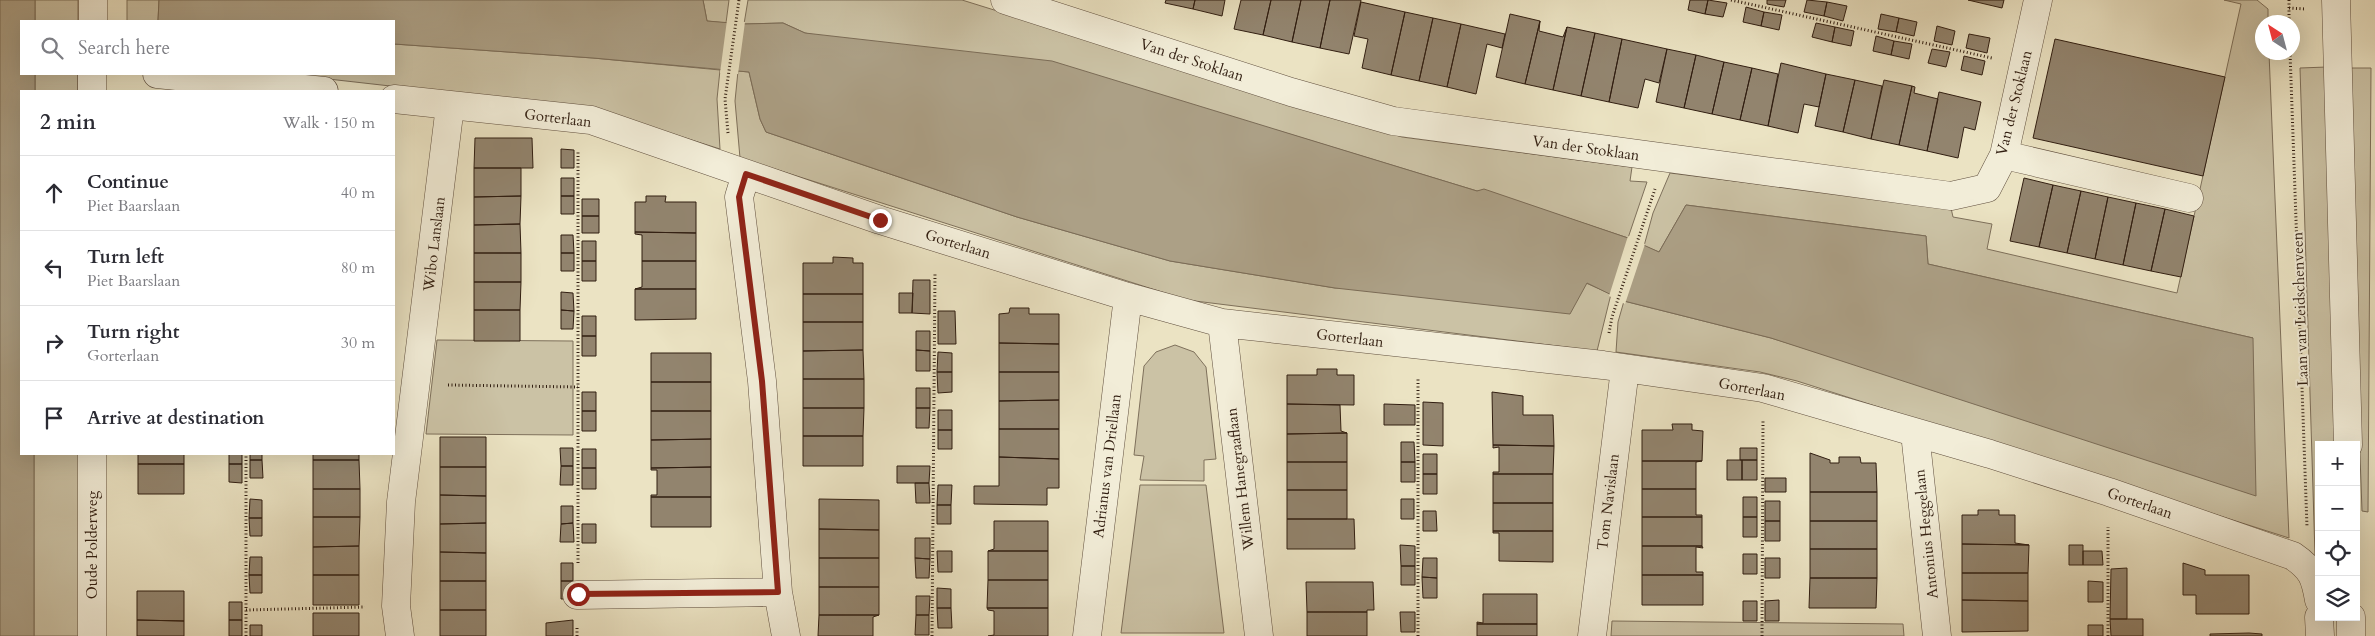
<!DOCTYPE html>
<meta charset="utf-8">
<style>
body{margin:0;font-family:Cardo,serif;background:#f7f7f7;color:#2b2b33}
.controls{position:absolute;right:15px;bottom:15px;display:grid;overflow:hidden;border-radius:0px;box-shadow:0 5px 20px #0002}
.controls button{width:45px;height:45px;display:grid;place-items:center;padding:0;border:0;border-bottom:1px solid #e1e1e2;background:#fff;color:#2b2b33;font:25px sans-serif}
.compass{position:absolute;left:2255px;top:15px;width:45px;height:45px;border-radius:50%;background:#fff;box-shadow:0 5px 20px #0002;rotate:324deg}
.stop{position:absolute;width:15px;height:15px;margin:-11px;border:4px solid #8f2418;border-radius:50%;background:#fff}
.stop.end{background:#8f2418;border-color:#fff;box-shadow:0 1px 5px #0008}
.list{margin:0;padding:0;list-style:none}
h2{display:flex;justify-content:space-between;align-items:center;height:65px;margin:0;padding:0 20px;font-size:21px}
h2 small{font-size:16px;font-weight:400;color:#7c7c81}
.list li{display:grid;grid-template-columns:32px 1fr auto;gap:15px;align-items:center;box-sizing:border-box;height:75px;padding:0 20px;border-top:1px solid #e1e1e2}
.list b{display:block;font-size:19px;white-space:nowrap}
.list p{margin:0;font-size:16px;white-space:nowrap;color:#7c7c81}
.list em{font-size:16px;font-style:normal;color:#7c7c81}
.icon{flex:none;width:28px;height:28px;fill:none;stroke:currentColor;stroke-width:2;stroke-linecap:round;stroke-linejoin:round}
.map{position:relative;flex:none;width:2375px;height:636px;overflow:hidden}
.search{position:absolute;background:#fff;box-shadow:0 5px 20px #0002;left:20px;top:20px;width:375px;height:55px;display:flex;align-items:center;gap:12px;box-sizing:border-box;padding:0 18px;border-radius:0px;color:#7c7c81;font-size:19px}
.panel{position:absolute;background:#fff;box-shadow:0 5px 20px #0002;left:20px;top:90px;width:375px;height:365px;border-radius:0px}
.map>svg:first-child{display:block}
.green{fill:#cbc2a5;stroke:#7e705b}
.water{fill:#aca086;stroke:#7b6c57}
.pier{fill:#ebe3c3}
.building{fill:#92846e;stroke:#311e11}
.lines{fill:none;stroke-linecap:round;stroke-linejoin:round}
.minor-casing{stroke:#604f3e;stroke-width:29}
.path{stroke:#311e11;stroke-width:3;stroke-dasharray:1 2.5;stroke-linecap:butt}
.minor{stroke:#f2edd8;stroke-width:28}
.route{stroke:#8f2418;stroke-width:6}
.labels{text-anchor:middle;stroke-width:4;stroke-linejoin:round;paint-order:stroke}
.street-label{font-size:15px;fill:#311e11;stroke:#f2edd8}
</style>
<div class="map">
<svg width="2375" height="636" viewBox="0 0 2375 636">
<rect width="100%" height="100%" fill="#ebe3c3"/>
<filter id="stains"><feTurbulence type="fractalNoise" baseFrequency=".004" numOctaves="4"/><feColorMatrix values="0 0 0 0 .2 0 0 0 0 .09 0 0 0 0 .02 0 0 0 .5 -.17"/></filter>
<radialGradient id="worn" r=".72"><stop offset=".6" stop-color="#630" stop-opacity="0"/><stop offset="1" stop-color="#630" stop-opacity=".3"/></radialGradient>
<!-- green -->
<path class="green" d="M35,0H78V21H35Z
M127,0H159L158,21H127Z
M703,0H729L726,23L707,21Z
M748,0H962L1402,137L1632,167L1630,181L1647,182L1628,238L1484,190L1477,191L1276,130L805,33L783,23L744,24Z
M2224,0H2257L2268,9V22H2262V52L2269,53L2289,538L1797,381L1760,372L1616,352L1618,322L1624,301L1771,338L1910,381L2253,338L1928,264L1926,236L1686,205L1659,252L1644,246L1653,213L1670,173L1951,208L1953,217L1992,224L1987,249L2177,293L2241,4Z
M394,44L593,58L720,70L717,99L720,149L594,109L284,74H394Z
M2327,67L2340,445H2319V561L2315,555L2300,68Z
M2346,68H2371L2368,512L2362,511Z
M738,71L749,72L760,119L766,132L1017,217L1170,261L1335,288L1586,283L1611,294L1597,351L1187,300L740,158L735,101Z
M35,74H78V91H35Z
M437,340L573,341V435L426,434Z
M1175,345L1194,352L1206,367L1216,459L1204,460V481L1140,480L1144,456L1134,455L1144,366L1156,352Z
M34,454H79V636H34Z
M1140,485H1206L1224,633H1121Z
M1612,621L1903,624L1904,636H1611Z"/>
<!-- water -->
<path class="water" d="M0,0H35V21H21V74H35V91H21V454H34V636H0Z
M159,0H703L707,21L744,24L783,23L805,33L1052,61L1477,191L1484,189L1628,238L1659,252L1686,205L1926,236L1928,264L2253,338L2256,496L1771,338L1624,301L1587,283L1570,314L1335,288L1170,261L1017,217L766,132L760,119L749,72L593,58L394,44V21H158Z"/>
<!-- pier -->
<path class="pier" d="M727,20L745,22L738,74L720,73Z
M1628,236L1645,244L1625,304L1609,296Z"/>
<!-- building -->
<path class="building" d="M1166,0H1195L1193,9L1165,3Z
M1195,0H1225L1222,16L1193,9Z
M1241,0H1271L1263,35L1234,29Z
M1271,0H1301L1292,42L1263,35Z
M1301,0H1330L1320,48L1292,42Z
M1330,0H1361L1349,54L1320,48Z
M1690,0H1708L1705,14L1688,10Z
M1708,0L1727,3L1723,17L1705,14Z
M1767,0H1786L1784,7L1767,4Z
M1807,0L1827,2L1824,16L1804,12Z
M1968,0H2004L2002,8Z
M1361,2L1405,12L1391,75L1362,68L1368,39L1354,36Z
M1827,2L1847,6L1843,21L1824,16Z
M1746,7L1764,12L1761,26L1743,22Z
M1405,12L1433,18L1419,81L1391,75Z
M1764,12L1782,15L1779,30L1761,26Z
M1510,14L1540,21L1525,84L1496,77Z
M1881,14L1899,18L1896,32L1878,29Z
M1433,18L1461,24L1447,87L1419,81Z
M1899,18L1917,22L1914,36L1896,32Z
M1540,21L1539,31L1563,37L1567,27L1553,90L1525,84Z
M1816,23L1835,27L1832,42L1812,37Z
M1461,24L1505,34L1502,48L1487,44L1476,94L1447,87Z
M1937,26L1955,31L1952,45L1934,41Z
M1567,27L1595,33L1581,96L1553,90Z
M1835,27L1854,31L1851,46L1832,42Z
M1595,33L1622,39L1609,102L1581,96Z
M1969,34L1990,38L1987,53L1966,48Z
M1876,36L1894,41L1891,55L1873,51Z
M1622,39L1667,49L1659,83L1645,79L1638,108L1609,102Z
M2055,39L2225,77L2203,176L2033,138Z
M1894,41L1912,44L1909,59L1891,55Z
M1667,49L1696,55L1684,108L1656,102Z
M1932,49L1950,52L1946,67L1928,63Z
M1696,55L1724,62L1712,114L1684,108Z
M1964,56L1985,61L1982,75L1961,70Z
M1724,62L1752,68L1740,120L1712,114Z
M1781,63L1826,74L1819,107L1804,104L1798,133L1768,126Z
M1752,68L1778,74L1768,126L1740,120Z
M1826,74L1855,80L1843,132L1815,126Z
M1855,80L1882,86L1871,139L1843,132Z
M1884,80L1912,86L1899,145L1871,139Z
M1912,86L1915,87L1914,93L1938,99L1927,151L1899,145Z
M1939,92L1981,102L1975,130L1964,127L1958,158L1927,151Z
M475,138H532L533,168H474Z
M561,149L574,150V168H561Z
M474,168H521V196L474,197Z
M561,178H574V196H561Z
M2024,178L2053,185L2039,247L2010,241Z
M2053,185L2081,191L2067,253L2039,247Z
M2081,191L2108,197L2095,259L2067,253Z
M521,196L520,224L474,225V197Z
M561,196H574V214H561Z
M646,196H666L665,202H696V233L635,232V202H646Z
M2108,197L2136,203L2123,265L2095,259Z
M582,199H599V216H582Z
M2136,203L2165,209L2151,271L2123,265Z
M2165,209L2194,216L2181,277L2151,271Z
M582,216H599V233H582Z
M520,224L521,253H474V225Z
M635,232L696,233V261H642V235L635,234Z
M561,235H573L574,253H561Z
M582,241H596V261H582Z
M474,253H521V282H474Z
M561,253H574V271H561Z
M833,257L853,258V263H863V294H803V263H833Z
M582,261H596V281H582Z
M642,261H696V289H635L642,287Z
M913,280H930V314L912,313Z
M474,282H521L520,310H474Z
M635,289H696V319L635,320Z
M561,292L573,293L574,311L561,310Z
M899,293H913L912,313H899Z
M803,294H863V322H803Z
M1010,308H1029V314H1059V344L999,343V314L1009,313Z
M474,310H520V341H474Z
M561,310L574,311L573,329H561Z
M938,311H955L956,344H938Z
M582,316H596V336H582Z
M803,322H863V350L803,351Z
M916,331H930V351L916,350Z
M582,336H596V356H582Z
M999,343L1059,344V372H999Z
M863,350L864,379H803V351Z
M916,350L930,351V371H916Z
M938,352L952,353V372H937Z
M651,353H711V382H651Z
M1317,369H1337V375H1354V405L1287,404V375H1317Z
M937,372H952V392L938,393Z
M999,372H1059V400L999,401Z
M803,379H864V408H803Z
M651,382H711V411H651Z
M916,388H930V408H916Z
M582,392H596V411H582Z
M1492,392L1523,396V415H1553L1554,446L1493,445Z
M1059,400V429H999V401Z
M1423,402L1443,403V446L1423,445Z
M1287,404L1340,405L1341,431L1347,433L1287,434Z
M1384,404L1415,405V425H1384Z
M803,408H864L863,436H803Z
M916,408H930L929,428H916Z
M938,410H952V430H938Z
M582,411H596V431H582Z
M651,411H711V439L651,440Z
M1672,424H1692V430L1703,431L1702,461H1642V430H1673Z
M999,429H1059V459L999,457Z
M938,430H952V449H938Z
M1347,433V462H1287V434Z
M803,436H863V466H803Z
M440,437H486V467H440Z
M711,439V467L651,468V440Z
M1401,442H1414L1415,462H1401Z
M1493,445L1554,446L1553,474H1493V472H1499V447L1493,448Z
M560,448H573V466H561Z
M1740,448H1757V460H1740Z
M582,449H596V468H582Z
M1810,453L1830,460V463H1839V457H1860L1861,463H1876L1877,492H1810Z
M138,454H184V464H138Z
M229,454H242V464H229Z
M250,454H262V460H250Z
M313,454H359V460H313Z
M1423,454H1437V474H1423Z
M999,457L1059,459V488H1047V505L974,504V486H999Z
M250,460H262L263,478H250Z
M313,460H359L360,489H313Z
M1727,460H1742V480H1727Z
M1742,460H1757V480H1742Z
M1642,461H1702L1696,462V489H1642Z
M1287,462H1347V490H1287Z
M1401,462H1415V482H1401Z
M138,464H184V494H138Z
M229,464H242V483L229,482Z
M561,466H573V485H560Z
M897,466H930L929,483H897Z
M440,467H486V496L440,495Z
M711,467V497H651V495H657V470H651V468Z
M582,468H596V489H582Z
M1423,474H1437V494H1423Z
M1493,474H1553V503H1493Z
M1765,478H1786V492H1765Z
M915,483H929L930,503H916Z
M938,485H952L951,505H937Z
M313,489H360V517H313Z
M1642,489H1696V515H1702V517H1642Z
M1287,490H1347V519H1287Z
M1810,492H1877V521H1810Z
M440,495L486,496V523L440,524Z
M651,497H711V527H651Z
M1743,497H1757V517H1743Z
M250,499L262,500V518H249Z
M819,499L879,500V530L819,529Z
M1401,499H1414V519H1401Z
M1765,501H1780V521H1765Z
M1493,503H1553V531H1493Z
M937,505H951V524H937Z
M561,506H573V523L561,524Z
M1978,510H1999V515H2015V543L2029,545L1962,544V515H1978Z
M1423,511H1436L1437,531H1423Z
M313,517H360L359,546L313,547Z
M1642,517H1702V546H1642Z
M1743,517H1757V537H1743Z
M249,518H262V536H250Z
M1287,519H1354L1355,549H1287Z
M994,521H1048V551H988L994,549Z
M1765,521H1780V541H1765Z
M1810,521H1877V549H1810Z
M486,523V553L440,552V524Z
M573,523L574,542H560L561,524Z
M582,524H596V543H582Z
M819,529L879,530V558H819Z
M1493,531H1553V562L1499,561V533H1493Z
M915,538H930V559L915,558Z
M1962,544L2029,545L2028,573H1962Z
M1400,545L1415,546V566H1401Z
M2069,545H2083V565H2069Z
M359,546V575H313V547Z
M1642,546H1702L1703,548L1696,547V572H1703V575H1642Z
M1810,549H1877V578H1810Z
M937,551H952V572H938Z
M988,551H1048V580H988Z
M2083,551H2102L2103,565H2083Z
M440,552L486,553V581H440Z
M1743,554H1757V574H1743Z
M250,557H262V575H249Z
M819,558H879V587H819Z
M915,558L930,559L929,578H916Z
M1423,558H1437V578L1422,577Z
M1765,558H1780V578H1765Z
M561,563H573V581H561Z
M2183,563L2205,570V575H2249V614H2196V595H2183Z
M1401,566H1415V585H1401Z
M2127,568V619H2110L2111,569Z
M1962,573H2028V601L1962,600Z
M249,575H262V593H250Z
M313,575H359V605H313Z
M1642,575H1703V605H1642Z
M1422,577L1437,578V598H1423Z
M1810,578H1877L1876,608H1809Z
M988,580H1048V608H987Z
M440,581H486V610H440Z
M561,581H573V599H561Z
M2088,581L2103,582V602H2088Z
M1306,582H1373L1374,610H1367V612H1307Z
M819,587H879V615H819Z
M937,588L951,589V608H937Z
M137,591H184V621L137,620Z
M1483,594H1537V624H1477V622L1483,623Z
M916,596H930L929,615H916Z
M1779,600V621H1765V601Z
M1962,600L2028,601V631L1962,632Z
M1743,601H1757V621H1743Z
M229,602H242V620H229Z
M937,608H951L952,628H938Z
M987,608H1048V636H988L994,635V611L988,610Z
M440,610H486V636H440Z
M1307,612H1367V636H1307Z
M1400,612H1415V632H1401Z
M313,613H359V636H313Z
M819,615H879L873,617V636H818Z
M916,615H929V635H915Z
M2110,619H2143V636H2111Z
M137,620L184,621V636H137Z
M229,620H242V636H229Z
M573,620V636H546V623Z
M1477,624H1537V636H1477Z
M250,625H262V636H250Z
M2088,625H2103V636H2088Z
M2210,634L2249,633L2262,634V636H2210Z"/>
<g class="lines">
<!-- minor casing -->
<g class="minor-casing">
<path id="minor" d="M1005,0L1291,92L1393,121L1951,196L1987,188L2004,155L2038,0
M2336,0L2348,445
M93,21V0
M92,74V91
M157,74L324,91
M394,99L591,120L880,220L1128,297L1222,323L1603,365L1763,388L1990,454L2109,492L2293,556C2312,569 2315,577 2319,600
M2004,155L2189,198
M746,174L739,197L762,381L778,592L786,636
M1222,323L1259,636
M1915,433L1937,636
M92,454V636
M577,595L778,592
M2319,617L2320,636
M2351,617V636
M400,636L396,606L401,502L450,106
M1087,636L1128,297
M1592,636L1625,369"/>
</g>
<!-- path -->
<path class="path" d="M1731,0L1992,58
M2289,0V22
M2289,8L2306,9
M2290,52L2307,527
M728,133L725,99L739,0
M1609,333L1612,317L1655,189
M448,385L578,387
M578,563V152
M246,610L365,607
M246,636V454
M577,636V627
M932,636L935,272
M1418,636V377
M1762,636L1763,421
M2108,636V527"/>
<!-- minor -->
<use href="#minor" class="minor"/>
</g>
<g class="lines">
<!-- route -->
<path class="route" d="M578,594L778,592L762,381L739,197L746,174L880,220"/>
</g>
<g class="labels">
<!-- street labels -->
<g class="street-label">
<text transform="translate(1192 60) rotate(18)" y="5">Van der Stoklaan</text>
<text transform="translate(2014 103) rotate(-76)" y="5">Van der Stoklaan</text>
<text transform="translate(558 118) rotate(7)" y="5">Gorterlaan</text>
<text transform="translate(1586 148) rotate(8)" y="5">Van der Stoklaan</text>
<text transform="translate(434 244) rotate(-83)" y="5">Wibo Lanslaan</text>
<text transform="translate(958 244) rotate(17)" y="5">Gorterlaan</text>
<text transform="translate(2300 309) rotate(-92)" y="5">Laan van Leidschenveen</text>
<text transform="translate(1350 338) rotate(7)" y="5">Gorterlaan</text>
<text transform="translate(1752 389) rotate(11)" y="5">Gorterlaan</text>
<text transform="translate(1107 466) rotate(-83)" y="5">Adrianus van Driellaan</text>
<text transform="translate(1240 479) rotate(-97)" y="5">Willem Hanegraaflaan</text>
<text transform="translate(1608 502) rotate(-83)" y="5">Tom Navislaan</text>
<text transform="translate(2140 503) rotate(19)" y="5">Gorterlaan</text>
<text transform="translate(1926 534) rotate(-96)" y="5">Antonius Heggelaan</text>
<text transform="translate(92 545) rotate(-90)" y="5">Oude Polderweg</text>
</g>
</g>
<rect width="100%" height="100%" filter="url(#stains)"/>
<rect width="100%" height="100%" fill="url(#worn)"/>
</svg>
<div class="controls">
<button>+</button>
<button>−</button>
<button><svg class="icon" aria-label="locate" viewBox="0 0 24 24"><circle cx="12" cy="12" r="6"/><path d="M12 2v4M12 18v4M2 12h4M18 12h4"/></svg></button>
<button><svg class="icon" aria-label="layers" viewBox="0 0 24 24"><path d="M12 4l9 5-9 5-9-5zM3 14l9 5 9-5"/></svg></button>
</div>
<svg class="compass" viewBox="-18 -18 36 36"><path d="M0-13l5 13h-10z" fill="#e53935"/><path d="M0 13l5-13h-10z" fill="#7c7c81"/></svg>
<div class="stop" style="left:578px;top:594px"></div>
<div class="stop end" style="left:880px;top:220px"></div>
<div class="search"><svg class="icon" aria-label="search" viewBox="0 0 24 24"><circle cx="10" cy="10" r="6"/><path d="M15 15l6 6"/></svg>Search here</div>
<section class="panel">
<h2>2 min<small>Walk · 150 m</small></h2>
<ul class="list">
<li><svg class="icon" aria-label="ahead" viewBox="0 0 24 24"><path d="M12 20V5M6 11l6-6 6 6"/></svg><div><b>Continue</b><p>Piet Baarslaan</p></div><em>40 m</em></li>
<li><svg class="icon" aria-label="left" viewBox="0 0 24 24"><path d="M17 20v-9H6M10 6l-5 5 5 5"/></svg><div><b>Turn left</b><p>Piet Baarslaan</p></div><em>80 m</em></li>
<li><svg class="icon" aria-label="right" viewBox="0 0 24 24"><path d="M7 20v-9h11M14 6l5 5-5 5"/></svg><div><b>Turn right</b><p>Gorterlaan</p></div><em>30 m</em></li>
<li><svg class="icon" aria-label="arrive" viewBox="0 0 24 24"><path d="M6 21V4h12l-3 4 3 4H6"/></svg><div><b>Arrive at destination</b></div></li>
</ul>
</section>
</div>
